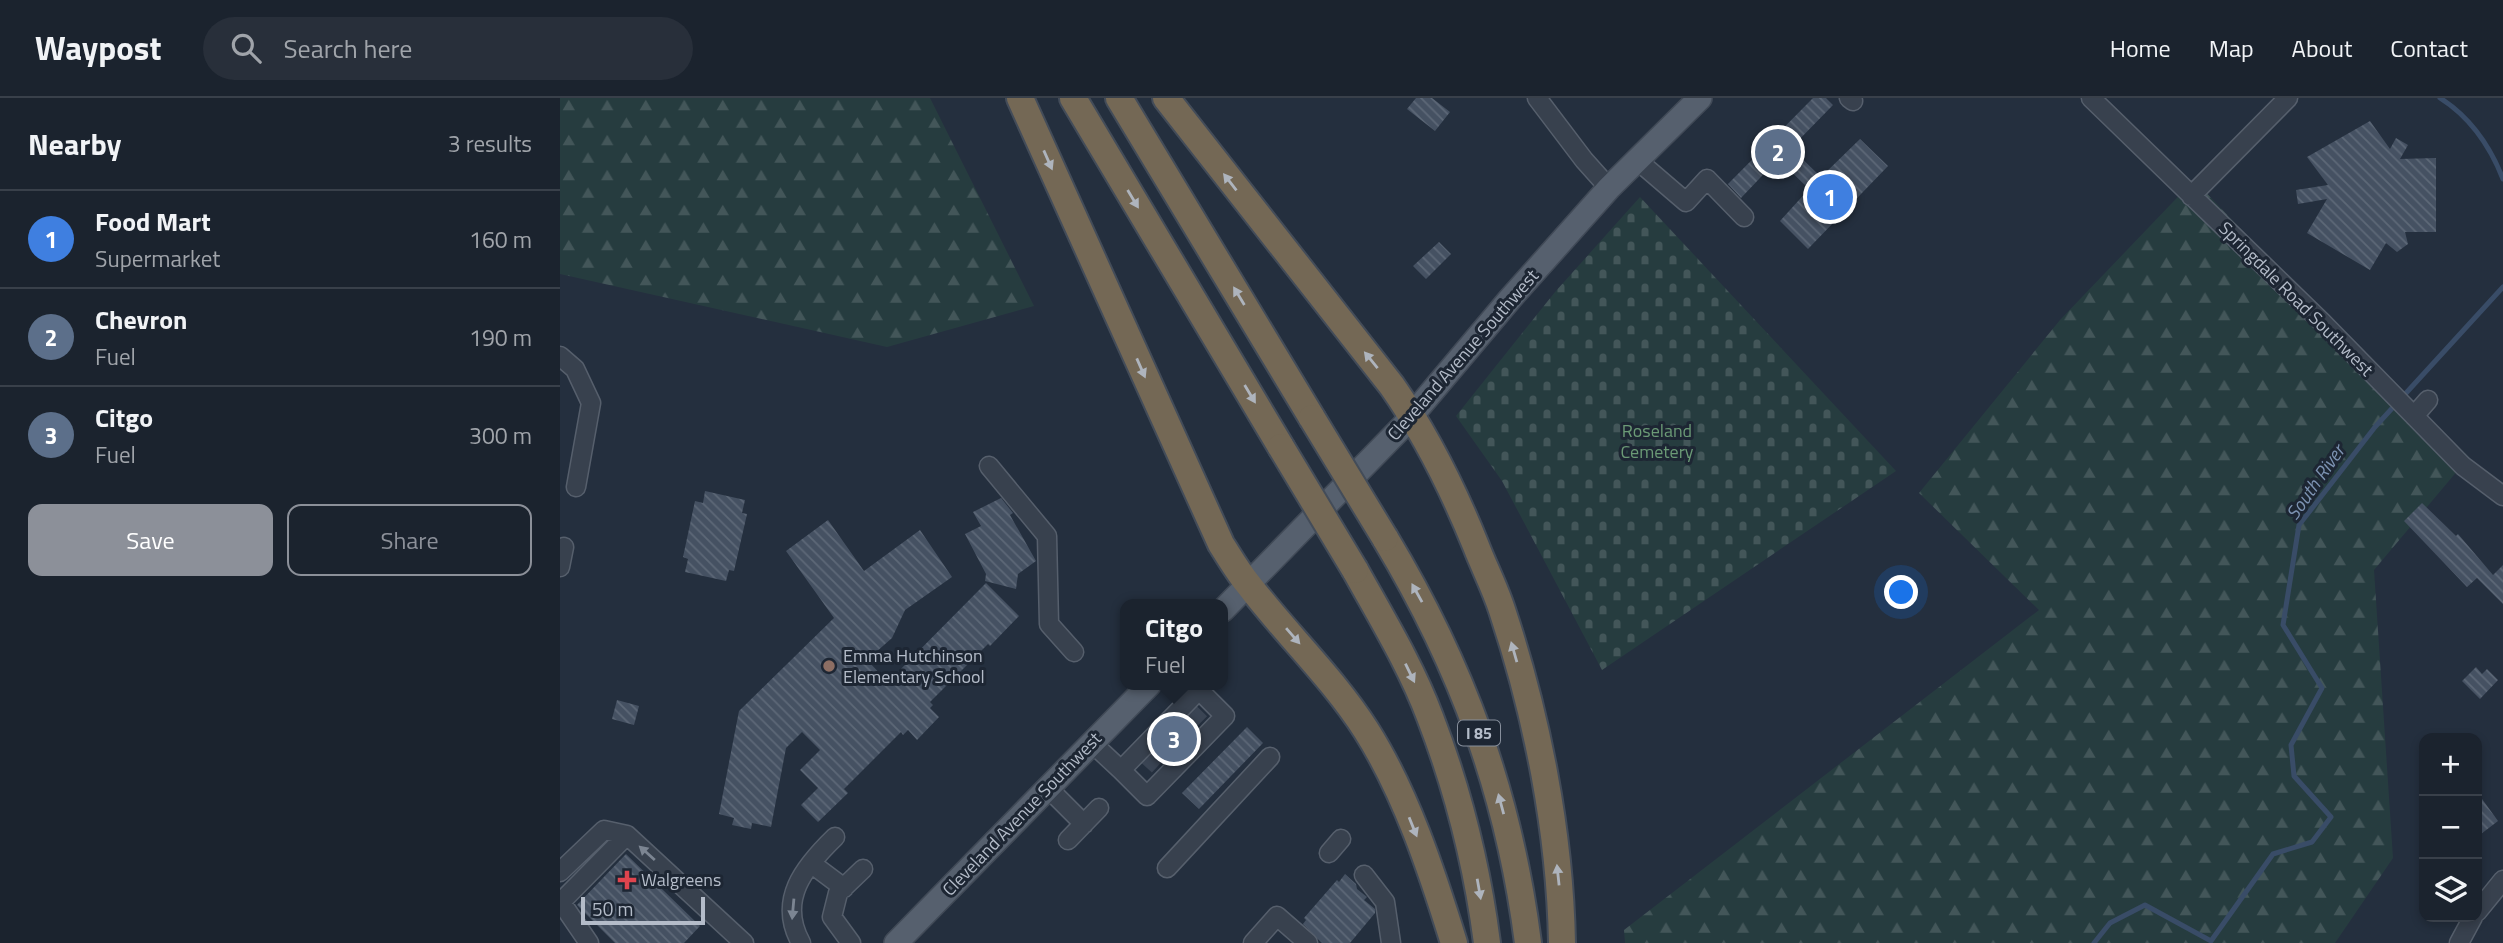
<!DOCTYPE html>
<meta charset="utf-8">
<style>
body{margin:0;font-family:"Titillium Web",sans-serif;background:#282f3a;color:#f1f3f6}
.controls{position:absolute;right:21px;bottom:21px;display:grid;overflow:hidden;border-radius:14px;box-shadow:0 4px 10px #0003}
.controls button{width:63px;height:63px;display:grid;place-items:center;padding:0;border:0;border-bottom:2px solid #39404a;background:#1b232e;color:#f1f3f6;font:35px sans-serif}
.scale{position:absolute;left:21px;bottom:18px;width:124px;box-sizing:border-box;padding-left:7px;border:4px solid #b4bcc9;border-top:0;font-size:19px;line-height:24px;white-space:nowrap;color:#b4bcc9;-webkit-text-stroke:5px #1d2633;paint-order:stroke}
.you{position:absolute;left:1342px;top:495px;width:24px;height:24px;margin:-18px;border:5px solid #fff;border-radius:50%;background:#1a73e8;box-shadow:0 0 0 10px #1a73e833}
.badge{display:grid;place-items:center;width:46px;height:46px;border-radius:50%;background:#8c9099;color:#fff;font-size:23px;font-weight:700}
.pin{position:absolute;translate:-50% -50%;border:4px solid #fff;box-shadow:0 2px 7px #0006}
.popup{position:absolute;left:560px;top:501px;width:108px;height:91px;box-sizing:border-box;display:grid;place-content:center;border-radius:14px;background:#1b232e;filter:drop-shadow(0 2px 5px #0005);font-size:23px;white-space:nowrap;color:#a0a4aa}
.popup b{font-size:26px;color:#f1f3f6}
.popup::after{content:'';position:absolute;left:50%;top:100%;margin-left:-14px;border:14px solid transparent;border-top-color:#1b232e}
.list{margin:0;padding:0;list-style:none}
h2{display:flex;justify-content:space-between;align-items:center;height:91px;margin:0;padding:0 28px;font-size:30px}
h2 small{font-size:23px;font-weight:400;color:#a0a4aa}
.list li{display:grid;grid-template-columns:46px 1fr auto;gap:21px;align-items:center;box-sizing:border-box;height:98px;padding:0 28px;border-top:2px solid #39404a}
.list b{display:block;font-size:26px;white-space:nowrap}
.list p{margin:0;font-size:23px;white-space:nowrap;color:#a0a4aa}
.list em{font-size:23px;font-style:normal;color:#a0a4aa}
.actions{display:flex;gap:14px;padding:21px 28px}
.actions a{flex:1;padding:16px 0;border:2px solid #8c9099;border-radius:14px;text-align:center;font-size:24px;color:#8c9099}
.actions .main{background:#8c9099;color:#fff}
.icon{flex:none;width:38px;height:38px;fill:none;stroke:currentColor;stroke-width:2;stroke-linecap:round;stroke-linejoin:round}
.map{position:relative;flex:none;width:1943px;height:845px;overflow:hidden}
header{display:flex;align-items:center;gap:42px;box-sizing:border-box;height:98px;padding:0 35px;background:#1b232e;border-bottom:2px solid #39404a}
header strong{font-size:33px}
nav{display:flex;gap:38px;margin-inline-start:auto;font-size:24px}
.search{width:490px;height:63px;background:#282f3a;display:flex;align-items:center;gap:18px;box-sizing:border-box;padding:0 24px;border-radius:38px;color:#a0a4aa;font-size:26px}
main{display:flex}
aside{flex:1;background:#1b232e}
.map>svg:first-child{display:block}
.forest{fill:url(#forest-firs)}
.cemetery{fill:url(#cemetery-stones)}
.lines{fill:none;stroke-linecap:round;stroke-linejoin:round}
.stream{stroke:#394c67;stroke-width:5}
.building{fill:url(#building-back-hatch)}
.minor-tunnel{stroke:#3a4453;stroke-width:18;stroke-dasharray:18 9;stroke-linecap:butt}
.minor-casing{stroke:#565f6c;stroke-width:21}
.major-casing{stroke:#414a57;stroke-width:26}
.highway-casing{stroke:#434c59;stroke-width:30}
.minor{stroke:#38414e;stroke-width:18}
.major{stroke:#56606e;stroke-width:23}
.highway{stroke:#746855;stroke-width:26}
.highway-bridge-casing{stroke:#434c59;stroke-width:30;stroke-linecap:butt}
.highway-bridge{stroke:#746855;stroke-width:26}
.oneway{fill:#aeb4bd}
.oneway2{fill:#7c8592}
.education-dot{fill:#8d6e63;stroke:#1d2633;stroke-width:2.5}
.health-dot{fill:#e0444e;stroke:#1d2633;stroke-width:2.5}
.labels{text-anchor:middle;stroke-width:6;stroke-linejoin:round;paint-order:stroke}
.shield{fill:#1d2633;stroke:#878f9c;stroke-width:2}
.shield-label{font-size:16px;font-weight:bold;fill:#b4bcc9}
.street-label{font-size:18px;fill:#b4bcc9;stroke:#1d2633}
.park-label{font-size:18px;fill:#6b9a76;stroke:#1d2633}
.poi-label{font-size:18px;fill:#b4bcc9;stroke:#1d2633;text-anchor:start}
.water-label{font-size:19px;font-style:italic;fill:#7c92b1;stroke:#1d2633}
</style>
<header>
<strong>Waypost</strong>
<div class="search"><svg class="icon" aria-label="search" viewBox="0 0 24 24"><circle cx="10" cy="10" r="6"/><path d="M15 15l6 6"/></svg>Search here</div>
<nav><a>Home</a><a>Map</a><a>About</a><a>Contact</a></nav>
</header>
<main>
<aside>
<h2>Nearby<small>3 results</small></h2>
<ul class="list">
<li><span class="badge" style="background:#3f7fe0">1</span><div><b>Food Mart</b><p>Supermarket</p></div><em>160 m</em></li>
<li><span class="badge" style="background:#5c6f8a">2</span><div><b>Chevron</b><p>Fuel</p></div><em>190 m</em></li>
<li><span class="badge" style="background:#5c6f8a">3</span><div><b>Citgo</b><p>Fuel</p></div><em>300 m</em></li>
</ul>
<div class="actions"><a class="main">Save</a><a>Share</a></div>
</aside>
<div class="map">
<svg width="1943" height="845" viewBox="0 0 1943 845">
<defs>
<pattern id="forest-firs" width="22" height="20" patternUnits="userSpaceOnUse" patternTransform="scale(1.75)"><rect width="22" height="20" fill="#263c3f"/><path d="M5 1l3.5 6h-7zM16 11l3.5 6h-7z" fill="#435659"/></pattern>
<pattern id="cemetery-stones" width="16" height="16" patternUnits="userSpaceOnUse" patternTransform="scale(1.75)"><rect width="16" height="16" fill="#263c3f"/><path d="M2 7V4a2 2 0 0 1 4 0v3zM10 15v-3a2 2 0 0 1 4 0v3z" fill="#435659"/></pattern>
<pattern id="building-back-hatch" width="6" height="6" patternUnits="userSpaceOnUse" patternTransform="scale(1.75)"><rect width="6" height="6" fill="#455162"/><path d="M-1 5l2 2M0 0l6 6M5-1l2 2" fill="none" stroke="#5d6877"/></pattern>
</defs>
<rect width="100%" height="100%" fill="#242f3e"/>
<!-- forest -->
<path class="forest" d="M0,0H370L474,208L327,249L0,176Z
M1634,82L1769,224L1909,359L1814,472L1833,760L1775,845H1065L1064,832L1479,512L1359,395L1500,222Z"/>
<!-- cemetery -->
<path class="cemetery" d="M1080,99L1336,373L1042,572L942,383L896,318L995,194Z"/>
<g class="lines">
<!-- stream -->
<path class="stream" d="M1880,0C1910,19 1930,48 1943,81
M1534,845L1550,825L1585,807L1651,843L1713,756L1752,744L1771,719L1734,678L1731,647L1762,590L1723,527L1739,427L1815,329L1943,189"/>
</g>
<!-- building -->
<path class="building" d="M856,0H872L890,14L875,33L847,11Z
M1253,0H1266L1273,7L1231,50L1261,79L1300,41L1328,68L1248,151L1220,123L1249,91L1218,61L1181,100L1168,86Z
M1810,23L1830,51L1836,40L1848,47L1840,61L1876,60V134H1845L1848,146L1837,154L1826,145L1810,172L1747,135L1767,101L1738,106L1736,92L1768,87L1747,59Z
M879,144L891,156L866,181L853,168Z
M145,393L185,402L182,415L187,416L174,473L169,472L166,483L125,474L128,461L123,459L135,403L143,405Z
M441,400L453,415L450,417L476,463L458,476L456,491L425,483L426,476L405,436L421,428L413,414Z
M1862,405L1896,438L1898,436L1933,477L1943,467V506L1917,480L1907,489L1844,423Z
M268,422L304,473L360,432L392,479L345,512L332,540L307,562L328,584L426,485L459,518L430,548L428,546L370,604L373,607L370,610L379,619L357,642L348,632L343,637L341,634L284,691L288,695L258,724L241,707L258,690L240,672L260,652L242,634L226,650L211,729L192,725L191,731L172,727L174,720L159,716L179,613L274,520L226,453Z
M1916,569L1922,576L1927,571L1938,582L1920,601L1902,583Z
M57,602L79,608L74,627L52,621Z
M687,629L703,645L639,711L622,695Z
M1917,694L1938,723L1917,739Z
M66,756L140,828L124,845H55L17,807Z
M785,776L796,786L797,791L807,799L804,802L815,811V815L790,845H762L743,826L746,822L744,820L777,782L779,784Z"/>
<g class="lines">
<!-- minor-tunnel -->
<path class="minor-tunnel" d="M628,612L641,625
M613,627L626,640
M600,641L613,653
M585,656L598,668"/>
<!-- minor casing -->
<g class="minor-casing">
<path id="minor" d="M977,0L1024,62L1049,90
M1289,0L1293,3
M1531,0L1763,225L1903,368L1943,398
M1077,62L1126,104L1147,81L1184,119
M1631,98L1728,0
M0,258L15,271L31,305L16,389
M1854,318L1868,302
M429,368L487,438L489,526L514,554
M0,469L4,449
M532,645L561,672L639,592L634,587
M561,672L587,698L665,618L639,592
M488,690L524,726
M508,742L539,710
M769,755L781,741
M252,766L284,790
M607,770L710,659
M0,774L44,732L67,737
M804,777L825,804L831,845
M1917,814L1943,782
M29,845L1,804L67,737L184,845
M241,845C217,802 244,769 275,739
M291,845L272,819L278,795L303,771
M693,845L717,818L748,845
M1899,845L1913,819"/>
</g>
<!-- major casing -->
<g class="major-casing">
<path id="major" d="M663,512L843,328L950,201L1049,90L1140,0
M336,845L589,587"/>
</g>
<!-- highway casing -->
<g class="highway-casing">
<path id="highway" d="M460,0L661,446C670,460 678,474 688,486C726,536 772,579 806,632C846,695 872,774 894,845
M513,0L721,349
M559,0L752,320
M606,0L832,288C867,338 893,391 916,448C924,469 935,490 942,512C977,617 1000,734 1002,845
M825,440C902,568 949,696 968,845
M795,472C821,519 851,568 870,619C898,692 917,767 927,845"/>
</g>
<!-- minor -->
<use href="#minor" class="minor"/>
<!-- major -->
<use href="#major" class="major"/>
<!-- highway -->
<use href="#highway" class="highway"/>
<!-- highway-bridge casing -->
<g class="highway-bridge-casing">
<path id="highway-bridge" d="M752,320L825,440
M721,349L795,472"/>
</g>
<!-- highway-bridge -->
<use href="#highway-bridge" class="highway-bridge"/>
</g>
<!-- one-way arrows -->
<defs><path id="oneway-solid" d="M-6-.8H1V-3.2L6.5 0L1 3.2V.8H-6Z" transform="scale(1.75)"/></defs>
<g class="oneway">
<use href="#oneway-solid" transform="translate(488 62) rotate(66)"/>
<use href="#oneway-solid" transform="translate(670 84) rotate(-128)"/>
<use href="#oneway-solid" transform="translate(573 101) rotate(59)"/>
<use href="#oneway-solid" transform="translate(679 198) rotate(-121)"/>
<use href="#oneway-solid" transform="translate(811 262) rotate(-129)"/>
<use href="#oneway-solid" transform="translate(581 270) rotate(66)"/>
<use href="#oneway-solid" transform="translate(690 296) rotate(59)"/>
<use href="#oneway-solid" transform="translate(857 495) rotate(-119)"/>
<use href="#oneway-solid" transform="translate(733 538) rotate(49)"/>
<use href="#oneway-solid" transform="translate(954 554) rotate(-106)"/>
<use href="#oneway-solid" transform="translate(850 575) rotate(64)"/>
<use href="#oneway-solid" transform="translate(941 706) rotate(-105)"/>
<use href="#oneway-solid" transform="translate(853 729) rotate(68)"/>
<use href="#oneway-solid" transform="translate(998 777) rotate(-96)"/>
<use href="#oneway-solid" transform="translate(919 791) rotate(80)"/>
</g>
<g class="oneway2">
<use href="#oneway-solid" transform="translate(87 755) rotate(-138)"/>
<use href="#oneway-solid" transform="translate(233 811) rotate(95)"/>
</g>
<!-- markers -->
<circle class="education-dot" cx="269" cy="568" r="7"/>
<path class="health-dot" d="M63.5 771.5h7v7h7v7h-7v7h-7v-7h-7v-7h7z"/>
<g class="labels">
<!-- shield labels -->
<rect class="shield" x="898" y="622.5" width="42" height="25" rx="5"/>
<g class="shield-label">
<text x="919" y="641">I 85</text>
</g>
<!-- street labels -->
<g class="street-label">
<text transform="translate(1736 201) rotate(45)" y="6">Springdale Road Southwest</text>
<text transform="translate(903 257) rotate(-49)" y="6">Cleveland Avenue Southwest</text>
<text transform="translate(462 716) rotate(-46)" y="6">Cleveland Avenue Southwest</text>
</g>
<!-- park labels -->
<g class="park-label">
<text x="1097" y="339">Roseland<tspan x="1097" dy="21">Cemetery</tspan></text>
</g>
<!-- poi labels -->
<g class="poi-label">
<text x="283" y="564">Emma Hutchinson<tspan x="283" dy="21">Elementary School</tspan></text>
<text x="81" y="788">Walgreens</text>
</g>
<!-- water labels -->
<g class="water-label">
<text transform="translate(1755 384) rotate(-55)" y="7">South River</text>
</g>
</g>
</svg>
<div class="controls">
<button>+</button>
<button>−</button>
<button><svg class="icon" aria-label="layers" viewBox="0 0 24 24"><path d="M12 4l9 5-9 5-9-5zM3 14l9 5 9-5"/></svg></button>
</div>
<div class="scale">50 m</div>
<div class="you"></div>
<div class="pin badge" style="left:1270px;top:99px;background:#3f7fe0">1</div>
<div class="pin badge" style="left:1218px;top:54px;background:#5c6f8a">2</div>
<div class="pin badge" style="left:614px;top:641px;background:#5c6f8a">3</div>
<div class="popup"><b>Citgo</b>Fuel</div>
</div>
</main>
